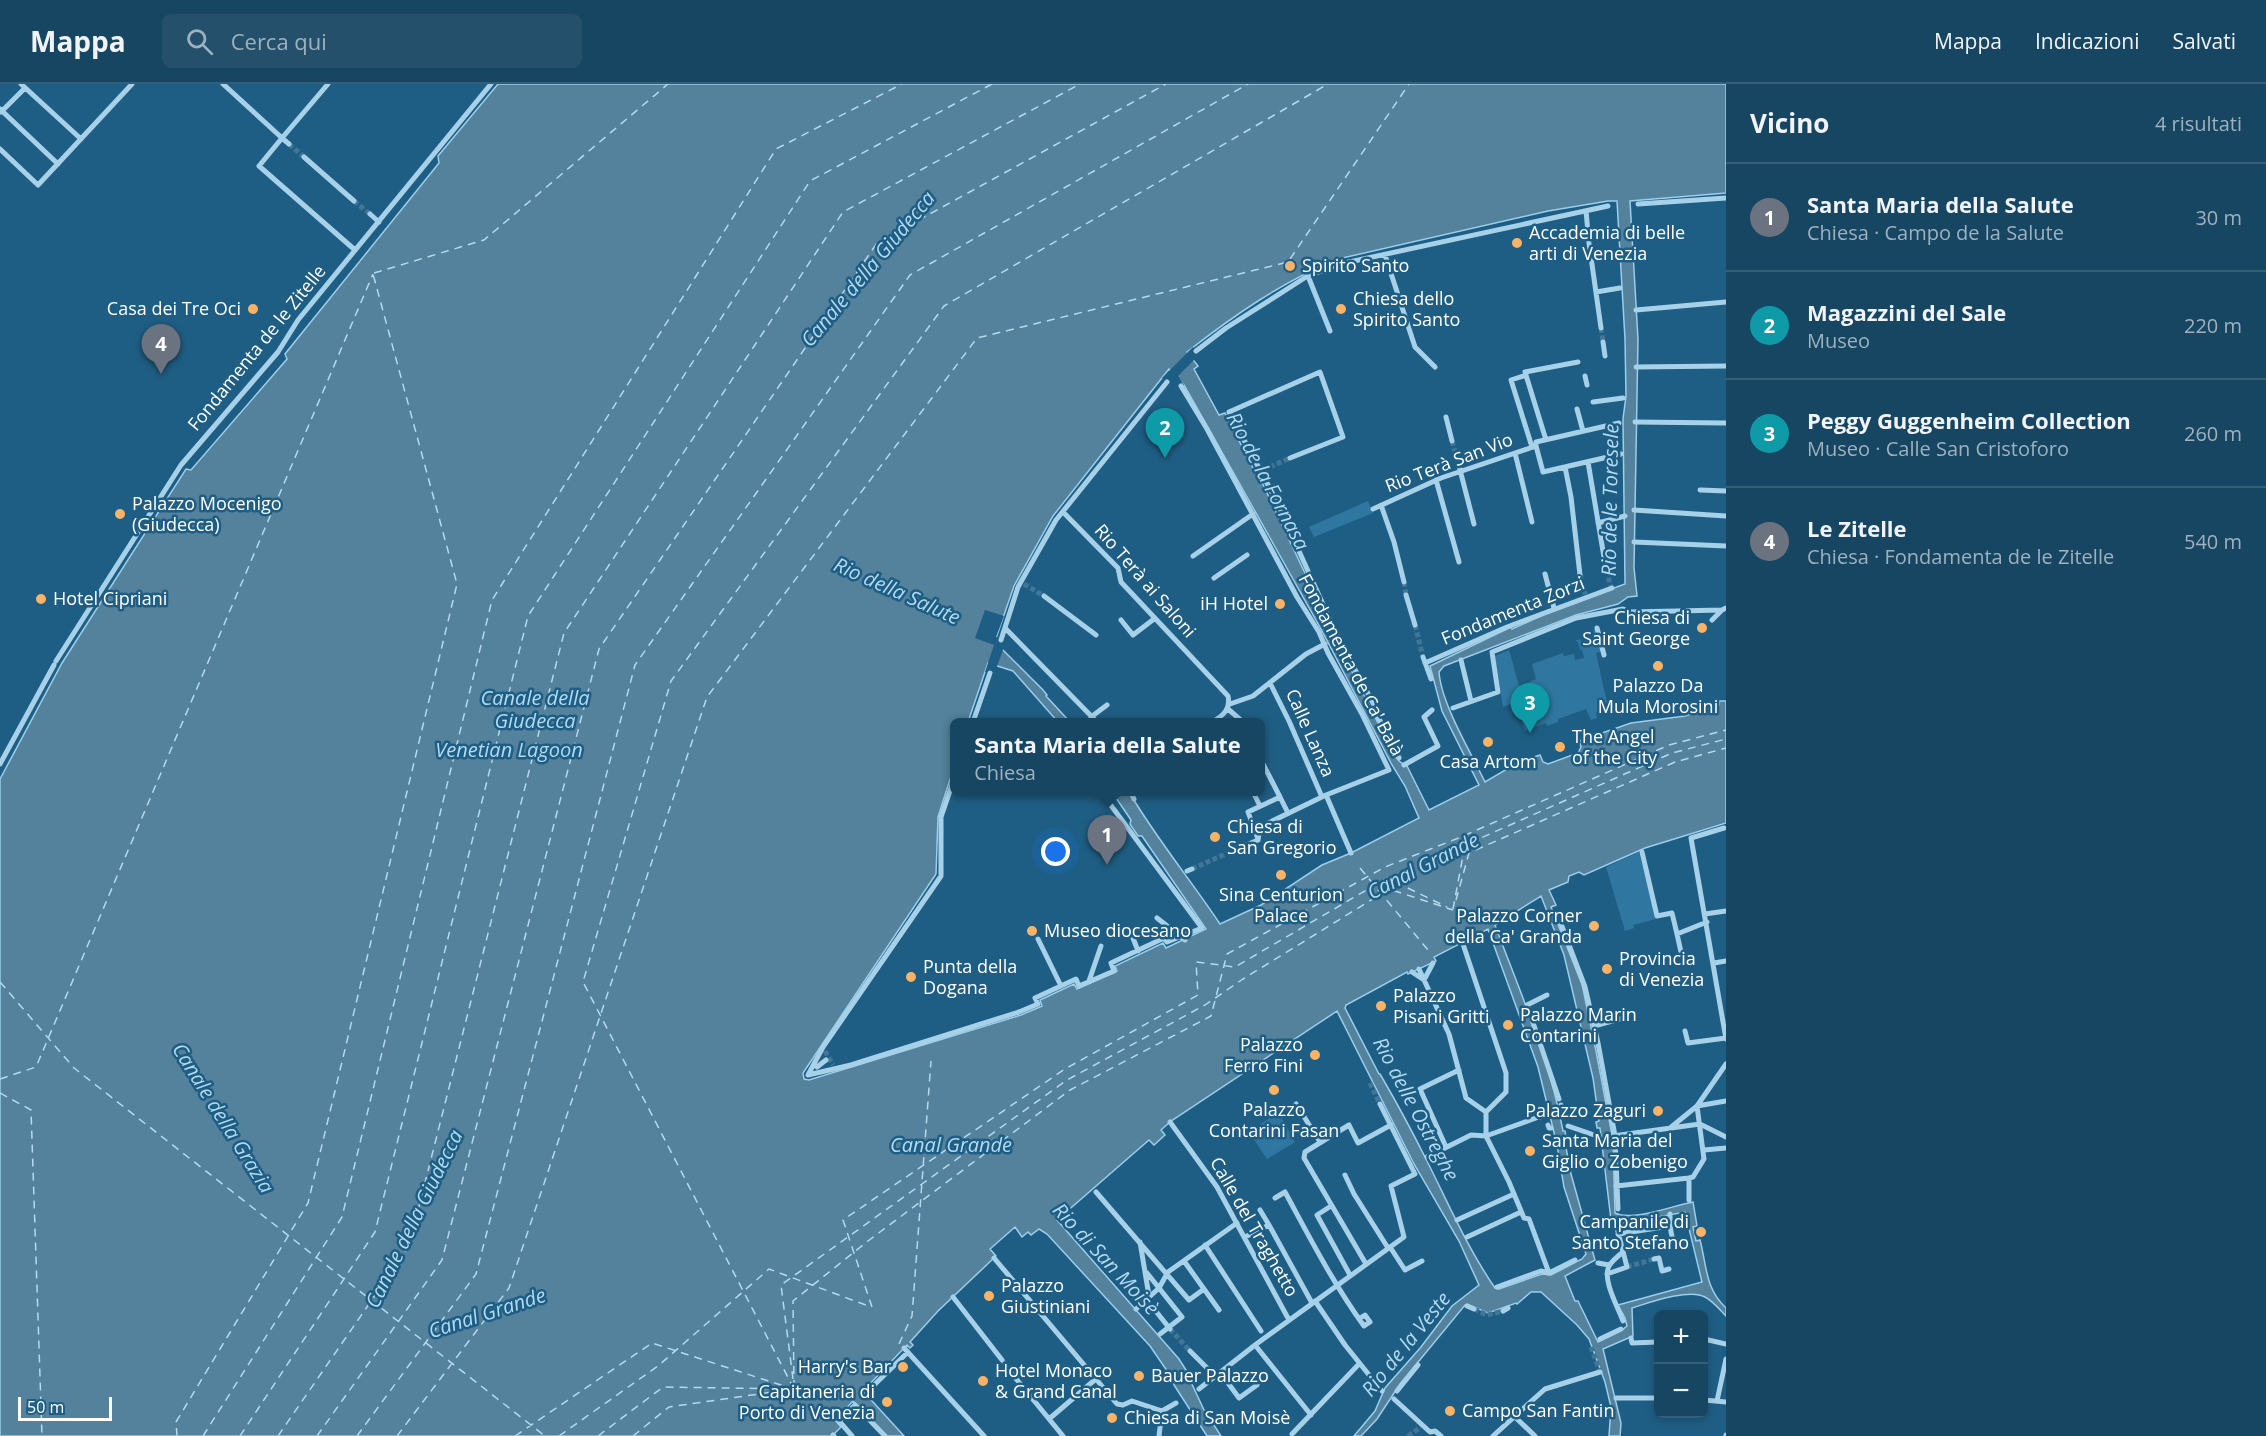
<!DOCTYPE html>
<html lang="it">
<meta charset="utf-8">
<style>
body{margin:0;font-family:"Open Sans",sans-serif;background:#24506c;color:#f1f3f6}
.controls{position:absolute;right:18px;bottom:18px;display:grid;overflow:hidden;border-radius:9px;box-shadow:0 3px 9px #0003}
.controls button{width:54px;height:54px;display:grid;place-items:center;padding:0;border:0;border-bottom:2px solid #365e78;background:#174663;color:#f1f3f6;font:30px sans-serif}
.scale{position:absolute;left:18px;bottom:15px;width:94px;box-sizing:border-box;padding-left:6px;border:3px solid #fff;border-top:0;font-size:16px;line-height:21px;white-space:nowrap;color:#fff;-webkit-text-stroke:4px #1f5e84;paint-order:stroke}
.you{position:absolute;left:1056px;top:768px;width:21px;height:21px;margin:-15px;border:4px solid #fff;border-radius:50%;background:#1a73e8;box-shadow:0 0 0 9px #1a73e833}
.badge{display:grid;place-items:center;width:39px;height:39px;border-radius:50%;background:#f8b367;color:#fff;font-size:20px;font-weight:700}
.pin{position:absolute;translate:-50% -50px;filter:drop-shadow(0 2px 3px #0008)}
.pin::after{content:'';position:absolute;top:32px;width:21px;height:18px;background:inherit;clip-path:polygon(0 0,100% 0,50% 100%)}
.popup{position:absolute;left:950px;top:634px;width:315px;height:78px;box-sizing:border-box;display:grid;place-content:center;border-radius:9px;background:#174663;filter:drop-shadow(0 2px 4px #0005);font-size:20px;white-space:nowrap;color:#9eb1be}
.popup b{font-size:22px;color:#f1f3f6}
.popup::after{content:'';position:absolute;left:50%;top:100%;margin-left:-12px;border:12px solid transparent;border-top-color:#174663}
.list{margin:0;padding:0;list-style:none}
h2{display:flex;justify-content:space-between;align-items:center;height:78px;margin:0;padding:0 24px;font-size:26px}
h2 small{font-size:20px;font-weight:400;color:#9eb1be}
.list li{display:grid;grid-template-columns:39px 1fr auto;gap:18px;align-items:center;box-sizing:border-box;height:108px;padding:0 24px;border-top:2px solid #365e78}
.list b{display:block;font-size:22px;white-space:nowrap}
.list p{margin:0;font-size:20px;white-space:nowrap;color:#9eb1be}
.list em{font-size:20px;font-style:normal;color:#9eb1be}
.icon{flex:none;width:33px;height:33px;fill:none;stroke:currentColor;stroke-width:2;stroke-linecap:round;stroke-linejoin:round}
.map{position:relative;flex:none;width:1726px;height:1352px;overflow:hidden}
header{display:flex;align-items:center;gap:36px;box-sizing:border-box;height:84px;padding:0 30px;background:#174663;border-bottom:2px solid #365e78}
header strong{font-size:28px}
nav{display:flex;gap:33px;margin-inline-start:auto;font-size:21px}
.search{width:420px;height:54px;background:#24506c;display:flex;align-items:center;gap:15px;box-sizing:border-box;padding:0 21px;border-radius:9px;color:#9eb1be;font-size:22px}
main{display:flex}
aside{flex:1;background:#174663}
.map>svg:first-child{display:block}
.green{fill:#2f77a1}
.water{fill:#54819b;stroke:#9aceeb;stroke-width:1.5;fill-rule:evenodd}
.pier{fill:#1f5e84}
.lines{fill:none;stroke-linecap:round;stroke-linejoin:round}
.ferry{stroke:#b2daf1;stroke-width:1.5;stroke-dasharray:8 6;stroke-linecap:butt}
.pedestrian-tunnel{stroke:#417696;stroke-width:5;stroke-dasharray:5 2.5;stroke-linecap:butt}
.pedestrian{stroke:#a7d1e9;stroke-width:5}
.poi-dot{fill:#f8b367;stroke:#1f5e84;stroke-width:2}
.labels{text-anchor:middle;stroke-width:5;stroke-linejoin:round;paint-order:stroke}
.poi-label{font-size:18px;fill:#fff;stroke:#1f5e84;text-anchor:start}
.street-label{font-size:18px;fill:#fff;stroke:#1f5e84}
.water-label{font-size:20px;font-style:italic;fill:#b2daf1;stroke:#1f5e84}
</style>
<header>
<strong>Mappa</strong>
<div class="search"><svg class="icon" aria-label="search" viewBox="0 0 24 24"><circle cx="10" cy="10" r="6"/><path d="M15 15l6 6"/></svg>Cerca qui</div>
<nav><a>Mappa</a><a>Indicazioni</a><a>Salvati</a></nav>
</header>
<main>
<div class="map">
<svg width="1726" height="1352" viewBox="0 0 1726 1352">
<rect width="100%" height="100%" fill="#1f5e84"/>
<!-- green -->
<path class="green" d="M1368,417L1373,429L1314,453L1309,443Z
M1596,545L1602,567L1596,569L1607,619L1601,620L1602,626L1596,628L1597,634L1591,636L1586,625L1558,635V638L1547,642L1546,639L1525,647L1515,618L1503,623L1495,572L1509,566L1519,602L1536,595L1532,580L1563,569L1564,572L1574,570L1575,576L1584,574L1582,565L1580,566L1578,558L1575,557L1580,555L1581,558L1595,554L1593,546Z
M1639,768L1656,835L1633,841L1634,844L1625,847L1606,783Z
M1278,1028L1295,1058L1267,1075L1249,1048Z"/>
<!-- water -->
<path class="water" d="M498,0H1726V109L1630,117L1638,255L1634,484L1637,512L1628,513L1618,520L1576,531L1444,582L1439,588C1441,619 1471,669 1485,698L1519,678L1540,671L1543,678L1548,680L1578,669L1581,663L1579,657L1631,639L1685,632L1719,621V617H1726V739L1645,764L1584,791L1579,788L1569,792L1568,798L1549,806L1556,821L1551,823L1582,900L1596,967L1613,1056L1615,1129C1633,1138 1674,1121 1693,1118L1697,1142L1693,1143L1696,1157L1700,1156C1707,1183 1705,1204 1726,1224V1232C1720,1226 1713,1217 1705,1213C1689,1204 1648,1219 1632,1224L1633,1252L1603,1265L1621,1339L1620,1352H1609L1611,1323L1605,1298L1589,1255L1577,1241L1541,1208H1531L1517,1220L1516,1219L1488,1229L1467,1220L1465,1221L1400,1300L1377,1335L1361,1352H1354L1375,1327L1385,1304L1421,1263L1452,1222L1479,1201L1459,1157L1414,1080L1337,927L1171,1037L1161,1046L1165,1051L1154,1061L1149,1056L1057,1136L1179,1275L1193,1297L1191,1298L1204,1326L1221,1352H1207L1174,1301V1297L1150,1262L1047,1150L1039,1145L1031,1151L1028,1148L1022,1153L1015,1143L990,1165L996,1172L938,1227L910,1258L913,1261L910,1264L907,1261L863,1307L904,1352H887L853,1317L835,1336L841,1343L832,1352H0V695L62,579L186,385L191,386L287,275L285,270L439,79L438,72ZM1608,117H1617L1625,255L1626,312L1623,335L1625,500L1554,526L1512,545L1511,543L1430,582L1442,627L1479,701L1429,726L1407,682L1400,678L1395,672L1346,576L1259,392L1254,386L1225,329L1219,331L1194,285L1198,282L1187,268C1233,232 1283,197 1338,175L1548,127ZM1169,285L1184,301L1237,395L1322,547L1392,681L1405,702L1419,734L1351,769L1322,781L1261,821L1220,840C1190,795 1156,754 1129,708H1112L1131,736L1130,740L1138,752H1142L1206,845L1166,864L1163,859L1115,882L1117,887L1077,905L1074,900L1040,916L1042,922L1021,931L809,996L804,995L803,989L936,790L938,733L954,683V638H968L988,579L1013,587L1058,638H1070L1046,612L1047,611L1043,606L1003,566L994,560L1014,502L1053,432ZM1541,812L1564,871L1593,994L1599,1037L1596,1038L1597,1044H1600L1611,1136L1615,1140H1618L1685,1128L1702,1198L1618,1221L1625,1234L1627,1242L1622,1246L1598,1258L1578,1217H1575L1565,1192L1595,1176L1571,1090L1564,1053H1566L1565,1047H1563C1550,976 1520,908 1495,841ZM1488,845L1538,983L1557,1061L1564,1103L1586,1170L1582,1175L1551,1191L1542,1190L1499,1205L1495,1204C1468,1165 1449,1121 1428,1079C1413,1049 1397,1019 1380,990H1379L1345,924L1346,921L1407,888L1408,890L1436,877L1434,873Z"/>
<!-- pier -->
<path class="pier" d="M1193,263L1195,266L1191,269L1196,274L1178,292L1184,301L1181,302L1170,289L1165,296L1162,294Z
M985,526L1004,532L996,553L999,555L997,560L1004,563L996,585L990,583L988,589L985,588L994,561L975,554Z"/>
<g class="lines">
<!-- ferry -->
<path class="ferry" d="M374,189L484,156L668,0
M1360,784L1428,866
M1456,816L1469,769L1675,678L1726,664
M1453,825L1465,761L1672,669L1726,655
M0,898L74,984L545,1352
M0,995L36,983L373,190
M0,1009L31,1026L42,1352
M872,1223L843,1136L1065,985L1198,911L1196,878L1235,883L1387,794L1447,823
M899,1260L912,1232L931,977
M793,1295L781,1201L1067,996L1205,921L1243,895L1389,805L1453,826
M794,1304L793,1217L868,1157L1070,1006L1211,932L1227,870L1385,783L1461,753L1669,661L1726,646
M794,1305L583,898L671,597L944,222L1328,0
M177,1352L176,1338L308,1119L457,500L373,190
M203,1352L342,1133L492,516L776,65L902,0
M240,1352L375,1148L528,532L810,97L992,0
M278,1352L409,1162L564,549L843,128L1080,0
M317,1352L442,1176L599,565L877,159L1166,0
M357,1352L476,1190L635,581L910,191L1248,0
M397,1352L509,1204L707,613L977,254L1288,178L1409,0
M515,1352L652,1259L793,1305
M559,1352L658,1282L769,1185L871,1223
M598,1352L663,1303L790,1305
M633,1352L669,1323L793,1305"/>
<!-- pedestrian-tunnel -->
<path class="pedestrian-tunnel" d="M289,60L304,73
M354,117L370,130
M1601,244L1603,258
M1452,357L1459,382
M1263,386L1290,374
M1605,479L1611,504
M1580,491L1586,513
M1404,498L1406,511
M1024,500L1044,512
M1415,541L1423,573
M1192,785L1230,768
M825,967L833,981
M1370,999L1380,1020
M1627,1183L1654,1175
M1474,1225L1487,1231L1503,1227
M1170,1245L1190,1267
M1591,1263L1600,1288
M1002,1276L1013,1291
M1408,1352L1421,1343"/>
<!-- pedestrian -->
<path class="pedestrian" d="M21,0L81,55
M223,0L282,54L259,82L355,166
M0,25L58,80
M1,28L25,4
M289,60L282,54L328,0
M0,65L38,101L132,0
M304,73L354,117
M1638,120L1726,114
M1586,127L1589,159L1601,244
M370,130L379,138
M1385,171L1415,263L1435,283
M1308,192L1330,247
M1596,208L1620,204
M1636,226L1726,218
M1603,258L1605,272
M1196,267L1226,244L1306,193L1340,180L1608,122
M1636,283L1726,282
M1526,291L1511,296L1532,363
M1585,292L1587,301
M1181,302L1207,345L1297,513L1319,548L1328,569L1362,630L1389,686L1326,711L1260,743L1258,756
M1593,318L1623,314
M1577,325L1583,347
M1446,333L1452,357
M1635,338L1726,339
M1546,356L1525,288L1578,278
M1536,362L1543,388L1621,370
M1515,369L1532,438
M1290,374L1343,353L1320,288L1229,328L1275,414L1340,558L1373,619L1376,629L1399,674
M1588,378L1605,479
M1459,382L1474,440
M1565,383L1571,413L1580,491
M1436,396L1459,478
M1700,406L1726,407
M1381,421L1394,458L1404,498
M1373,425L1441,394L1536,362V358L1619,339
M1634,426L1726,432
M1063,428L1118,484L1121,498L1228,612C1231,625 1223,632 1212,638
M1598,439L1625,432
M1634,458L1726,462
M1193,472L1253,430
M1545,490L1554,524
M1214,494L1247,471
M1406,511L1415,541
M1044,512L1096,551
M1121,536L1133,551L1154,535
M1712,536L1722,526
M1005,544L1097,638
M1597,544L1604,571
M1001,556L1018,503L1056,436L1167,298
M1423,573L1431,595
M1461,576L1471,617
M56,577L181,381L278,268L298,236L491,0
M1425,579L1507,543L1612,504
M1270,599L1289,637L1322,713
M1230,620L1253,612L1306,570L1325,560
M1453,624L1498,608L1492,568L1576,534L1623,525L1630,528L1722,526L1726,524
M1228,625L1243,638
M1091,633L1107,621
M973,638L990,589
M1260,674L1280,713
M0,680L54,581
M1404,681L1438,662L1424,633L1432,626
M954,695L941,733V792L823,963L808,991L851,981L1019,928L1038,920L1035,914L1076,895L1079,902L1114,887L1111,879L1164,854L1167,858L1202,844L1101,708
M1131,708L1134,715
M1253,708L1260,722
M1326,711L1351,769
M1724,744L1691,754L1726,955
M1258,755L1248,728L1280,713L1288,729
M1230,768L1258,756
M1642,768L1657,832L1672,829L1677,850L1707,838
M1187,787L1192,785
M1705,830L1726,827
M1157,834L1185,856
M1561,840L1585,903L1598,959L1615,1052L1618,1125
M1677,850L1681,868
M1133,854L1138,867
M1038,855L1061,902
M1462,857L1506,989V1008L1486,1028V1052L1509,1098L1524,1134L1529,1135L1549,1189
M1714,879L1726,877
M1419,885L1449,950L1466,1014L1486,1028
M1412,888L1424,896L1433,879
M1089,897L1101,862
M1547,911L1527,921L1559,1015
M1594,942L1627,933
M1685,947L1688,959L1726,954
M817,983L826,976
M1296,1020L1320,1058
M1559,1025L1562,1024L1561,1021
M1540,1033L1549,1028
M1170,1038L1217,1103L1289,1236
M1548,1041L1549,1044H1551
M1568,1042L1600,1053
M1670,1044L1697,1022L1726,980
M1613,1052L1700,1040L1726,1053
M1446,1063L1420,1005L1459,986
M1704,1066L1726,1064
M1427,1073L1471,1051L1486,1052L1536,1034
M1345,1091L1354,1110L1388,1164
M1689,1094L1693,1093L1704,1075L1697,1022L1726,1017
M1616,1102L1689,1094V1116
M1096,1108L1189,1216L1204,1205
M1275,1114L1285,1108C1310,1154 1333,1199 1364,1242L1370,1238L1365,1231L1359,1235
M1331,1122L1317,1131L1350,1191
M1260,1126L1269,1141
M1457,1136L1514,1110
M1670,1142V1130
M1618,1150L1670,1142L1672,1153
M1245,1153L1269,1141L1312,1219
M1467,1153L1521,1128
M1140,1158L1149,1212
M1205,1161L1261,1247
M1390,1163L1405,1186L1422,1177
M1623,1168C1618,1172 1612,1177 1609,1182C1602,1196 1618,1223 1623,1237
M994,1174L1117,1320L1123,1321L1132,1317L1162,1327
M1654,1175L1659,1174L1662,1187L1669,1185
M1184,1177L1219,1226
M1598,1179L1609,1181
M1366,1180L1304,1074L1305,1068L1349,1041L1358,1059L1391,1041
M1147,1189L1159,1204
M1607,1190L1627,1183L1617,1144
M1497,1203L1541,1187L1549,1189L1575,1176
M1159,1204L1168,1188L1237,1139
M953,1213L1002,1276
M1147,1216L1170,1245
M1315,1217L1345,1261L1382,1307
M1467,1222L1474,1225
M1136,1225L1159,1204L1182,1233L1160,1250
M1503,1227L1508,1224
M1631,1254L1632,1259L1658,1258
M1600,1255L1621,1245
M1704,1255L1726,1260
M1255,1261L1311,1331
M904,1264L984,1352
M1190,1267L1215,1292
M1013,1291L1063,1352
M1228,1299L1239,1314L1257,1301
M871,1304L908,1268
M1199,1305L1255,1261L1404,1153L1391,1102L1415,1090L1380,1020
M1397,1307L1418,1281
M1616,1314H1658
M1394,1315L1430,1348L1435,1347L1441,1352
M1704,1316L1726,1318
M1717,1317L1726,1275
M1514,1332L1535,1352
M1049,1335L1097,1294
M1292,1350L1359,1280
M833,1351L834,1352
M852,1352L839,1337L855,1321L885,1352
M1159,1352L1162,1327L1176,1319
M1493,1352L1545,1305L1600,1288
M1726,1352V1351"/>
</g>
<!-- markers -->
<g class="poi-dot">
<circle cx="1517" cy="159" r="6"/>
<circle cx="1290" cy="182" r="6"/>
<circle cx="253" cy="225" r="6"/>
<circle cx="1341" cy="225" r="6"/>
<circle cx="120" cy="430" r="6"/>
<circle cx="41" cy="515" r="6"/>
<circle cx="1280" cy="520" r="6"/>
<circle cx="1702" cy="544" r="6"/>
<circle cx="1658" cy="582" r="6"/>
<circle cx="1488" cy="658" r="6"/>
<circle cx="1560" cy="663" r="6"/>
<circle cx="1215" cy="753" r="6"/>
<circle cx="1281" cy="791" r="6"/>
<circle cx="1594" cy="842" r="6"/>
<circle cx="1032" cy="847" r="6"/>
<circle cx="1607" cy="885" r="6"/>
<circle cx="911" cy="893" r="6"/>
<circle cx="1381" cy="922" r="6"/>
<circle cx="1508" cy="941" r="6"/>
<circle cx="1315" cy="971" r="6"/>
<circle cx="1274" cy="1006" r="6"/>
<circle cx="1658" cy="1027" r="6"/>
<circle cx="1530" cy="1067" r="6"/>
<circle cx="1701" cy="1148" r="6"/>
<circle cx="989" cy="1212" r="6"/>
<circle cx="903" cy="1283" r="6"/>
<circle cx="1139" cy="1292" r="6"/>
<circle cx="983" cy="1297" r="6"/>
<circle cx="887" cy="1318" r="6"/>
<circle cx="1450" cy="1327" r="6"/>
<circle cx="1112" cy="1334" r="6"/>
</g>
<g class="labels">
<!-- poi labels -->
<g class="poi-label">
<text x="1529" y="155">Accademia di belle<tspan x="1529" dy="21">arti di Venezia</tspan></text>
<text x="1302" y="188">Spirito Santo</text>
<text x="1353" y="221">Chiesa dello<tspan x="1353" dy="21">Spirito Santo</tspan></text>
<text x="241" y="231" text-anchor="end">Casa dei Tre Oci</text>
<text x="132" y="426">Palazzo Mocenigo<tspan x="132" dy="21">(Giudecca)</tspan></text>
<text x="53" y="521">Hotel Cipriani</text>
<text x="1268" y="526" text-anchor="end">iH Hotel</text>
<text x="1690" y="540" text-anchor="end">Chiesa di<tspan x="1690" dy="21">Saint George</tspan></text>
<text x="1658" y="608" text-anchor="middle">Palazzo Da<tspan x="1658" dy="21">Mula Morosini</tspan></text>
<text x="1572" y="659">The Angel<tspan x="1572" dy="21">of the City</tspan></text>
<text x="1488" y="684" text-anchor="middle">Casa Artom</text>
<text x="1227" y="749">Chiesa di<tspan x="1227" dy="21">San Gregorio</tspan></text>
<text x="1281" y="817" text-anchor="middle">Sina Centurion<tspan x="1281" dy="21">Palace</tspan></text>
<text x="1582" y="838" text-anchor="end">Palazzo Corner<tspan x="1582" dy="21">della Ca' Granda</tspan></text>
<text x="1044" y="853">Museo diocesano</text>
<text x="1619" y="881">Provincia<tspan x="1619" dy="21">di Venezia</tspan></text>
<text x="923" y="889">Punta della<tspan x="923" dy="21">Dogana</tspan></text>
<text x="1393" y="918">Palazzo<tspan x="1393" dy="21">Pisani Gritti</tspan></text>
<text x="1520" y="937">Palazzo Marin<tspan x="1520" dy="21">Contarini</tspan></text>
<text x="1303" y="967" text-anchor="end">Palazzo<tspan x="1303" dy="21">Ferro Fini</tspan></text>
<text x="1274" y="1032" text-anchor="middle">Palazzo<tspan x="1274" dy="21">Contarini Fasan</tspan></text>
<text x="1646" y="1033" text-anchor="end">Palazzo Zaguri</text>
<text x="1542" y="1063">Santa Maria del<tspan x="1542" dy="21">Giglio o Zobenigo</tspan></text>
<text x="1689" y="1144" text-anchor="end">Campanile di<tspan x="1689" dy="21">Santo Stefano</tspan></text>
<text x="1001" y="1208">Palazzo<tspan x="1001" dy="21">Giustiniani</tspan></text>
<text x="891" y="1289" text-anchor="end">Harry's Bar</text>
<text x="995" y="1293">Hotel Monaco<tspan x="995" dy="21">&amp; Grand Canal</tspan></text>
<text x="1151" y="1298">Bauer Palazzo</text>
<text x="875" y="1314" text-anchor="end">Capitaneria di<tspan x="875" dy="21">Porto di Venezia</tspan></text>
<text x="1462" y="1333">Campo San Fantin</text>
<text x="1124" y="1340">Chiesa di San Moisè</text>
</g>
<!-- street labels -->
<g class="street-label">
<text transform="translate(257 264) rotate(-51)" y="6">Fondamenta de le Zitelle</text>
<text transform="translate(1449 379) rotate(-21)" y="6">Rio Terà San Vio</text>
<text transform="translate(1145 497) rotate(49)" y="6">Rio Terà ai Saloni</text>
<text transform="translate(1513 527) rotate(-22)" y="6">Fondamenta Zorzi</text>
<text transform="translate(1351 581) rotate(62)" y="6">Fondamenta de Ca' Balà</text>
<text transform="translate(1310 649) rotate(66)" y="6">Calle Lanza</text>
<text transform="translate(1254 1143) rotate(60)" y="6">Calle del Traghetto</text>
</g>
<!-- water labels -->
<g class="water-label">
<text transform="translate(868 185) rotate(-50)" y="7">Canale della Giudecca</text>
<text transform="translate(1268 397) rotate(62)" y="7">Rio de la Fornasa</text>
<text transform="translate(1610 416) rotate(-89)" y="7">Rio de le Toresele</text>
<text transform="translate(897 507) rotate(24)" y="7">Rio della Salute</text>
<text x="535" y="621">Canale della<tspan x="535" dy="23">Giudecca</tspan></text>
<text x="509" y="673">Venetian Lagoon</text>
<text transform="translate(1423 782) rotate(-27)" y="7">Canal Grande</text>
<text transform="translate(1416 1025) rotate(62)" y="7">Rio delle Ostreghe</text>
<text transform="translate(223 1034) rotate(58)" y="7">Canale della Grazia</text>
<text x="951" y="1068">Canal Grande</text>
<text transform="translate(414 1135) rotate(-64)" y="7">Canale della Giudecca</text>
<text transform="translate(1106 1175) rotate(47)" y="7">Rio di San Moisè</text>
<text transform="translate(487 1229) rotate(-18)" y="7">Canal Grande</text>
<text transform="translate(1406 1260) rotate(-51)" y="7">Rio de la Veste</text>
</g>
</g>
</svg>
<div class="controls">
<button>+</button>
<button>−</button>
</div>
<div class="scale">50 m</div>
<div class="you"></div>
<div class="pin badge" style="left:1107px;top:781px;background:#6b7280">1</div>
<div class="popup"><b>Santa Maria della Salute</b>Chiesa</div>
<div class="pin badge" style="left:1165px;top:374px;background:#0f9aa8">2</div>
<div class="pin badge" style="left:1530px;top:649px;background:#0f9aa8">3</div>
<div class="pin badge" style="left:161px;top:290px;background:#6b7280">4</div>
</div>
<aside>
<h2>Vicino<small>4 risultati</small></h2>
<ul class="list">
<li><span class="badge" style="background:#6b7280">1</span><div><b>Santa Maria della Salute</b><p>Chiesa · Campo de la Salute</p></div><em>30 m</em></li>
<li><span class="badge" style="background:#0f9aa8">2</span><div><b>Magazzini del Sale</b><p>Museo</p></div><em>220 m</em></li>
<li><span class="badge" style="background:#0f9aa8">3</span><div><b>Peggy Guggenheim Collection</b><p>Museo · Calle San Cristoforo</p></div><em>260 m</em></li>
<li><span class="badge" style="background:#6b7280">4</span><div><b>Le Zitelle</b><p>Chiesa · Fondamenta de le Zitelle</p></div><em>540 m</em></li>
</ul>
</aside>
</main>
